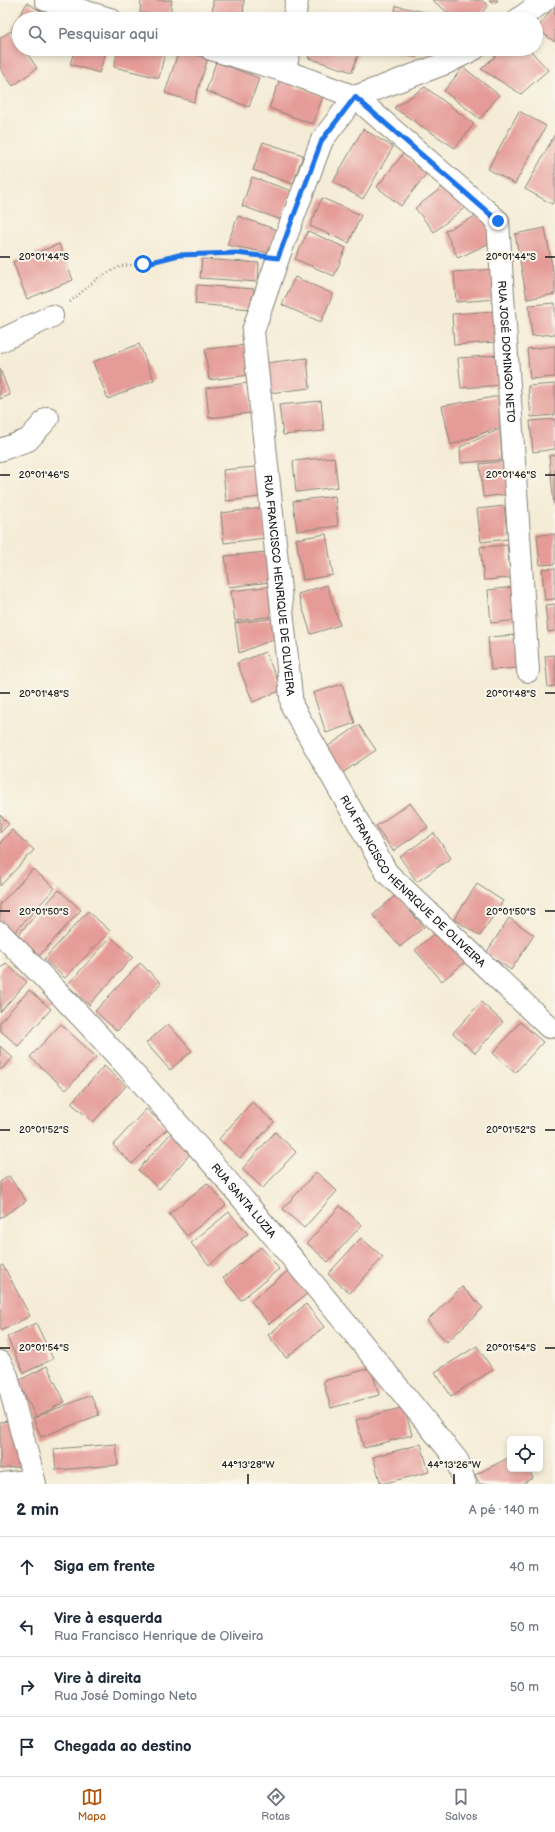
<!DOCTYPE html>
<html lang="pt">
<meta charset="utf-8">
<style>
body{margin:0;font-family:"Balsamiq Sans",sans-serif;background:#f2f2f3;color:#1f2937}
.controls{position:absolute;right:12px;bottom:12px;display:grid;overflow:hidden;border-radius:6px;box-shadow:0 2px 6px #0003}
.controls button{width:36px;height:36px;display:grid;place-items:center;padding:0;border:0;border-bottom:1px solid #e0e1e3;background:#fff;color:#1f2937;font:20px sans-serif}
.stop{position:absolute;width:12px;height:12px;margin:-9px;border:3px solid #1a73e8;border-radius:50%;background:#fff}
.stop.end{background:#1a73e8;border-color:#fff;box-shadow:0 1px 4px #0008}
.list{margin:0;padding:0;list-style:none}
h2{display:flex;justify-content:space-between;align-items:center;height:52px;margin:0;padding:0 16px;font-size:17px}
h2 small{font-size:13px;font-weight:400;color:#747a83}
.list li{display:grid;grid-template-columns:26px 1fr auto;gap:12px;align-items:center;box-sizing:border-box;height:60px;padding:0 16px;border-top:1px solid #e0e1e3}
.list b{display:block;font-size:15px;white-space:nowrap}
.list p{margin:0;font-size:13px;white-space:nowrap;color:#747a83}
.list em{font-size:13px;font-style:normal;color:#747a83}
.icon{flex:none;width:22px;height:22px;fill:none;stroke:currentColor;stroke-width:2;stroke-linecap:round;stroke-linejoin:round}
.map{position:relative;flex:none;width:555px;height:1484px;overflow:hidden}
.search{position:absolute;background:#fff;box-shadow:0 2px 6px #0003;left:12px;right:12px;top:12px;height:44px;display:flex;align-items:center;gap:10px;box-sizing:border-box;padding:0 14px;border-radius:22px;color:#747a83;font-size:15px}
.sheet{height:292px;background:#fff}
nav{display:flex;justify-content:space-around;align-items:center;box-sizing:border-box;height:56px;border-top:1px solid #e0e1e3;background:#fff;font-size:11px;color:#747a83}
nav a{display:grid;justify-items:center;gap:2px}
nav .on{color:#b45309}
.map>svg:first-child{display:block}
.building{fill:#e59c98}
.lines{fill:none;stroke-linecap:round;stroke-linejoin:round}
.minor-casing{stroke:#888479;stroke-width:24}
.path{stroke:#888479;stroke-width:2.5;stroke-dasharray:1 3;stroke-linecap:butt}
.minor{stroke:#fff;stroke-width:22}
.route{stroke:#1a73e8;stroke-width:5}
.ticks{fill:none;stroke:#1c1c1c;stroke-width:1.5}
.labels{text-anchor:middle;stroke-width:4;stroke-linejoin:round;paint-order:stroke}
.street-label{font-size:11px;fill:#1c1c1c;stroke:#fbf7ec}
.ticks-label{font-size:10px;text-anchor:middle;fill:#1c1c1c;stroke:#fbf7ec;stroke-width:4;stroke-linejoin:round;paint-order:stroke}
</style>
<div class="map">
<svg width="555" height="1484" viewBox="0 0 555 1484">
<rect width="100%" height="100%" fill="#fbf7ec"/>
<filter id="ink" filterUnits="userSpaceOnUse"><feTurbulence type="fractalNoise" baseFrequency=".025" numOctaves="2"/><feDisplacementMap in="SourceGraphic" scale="8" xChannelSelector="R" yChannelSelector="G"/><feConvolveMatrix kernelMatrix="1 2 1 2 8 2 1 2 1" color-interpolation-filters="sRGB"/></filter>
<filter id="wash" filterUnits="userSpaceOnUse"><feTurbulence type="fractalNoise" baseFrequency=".012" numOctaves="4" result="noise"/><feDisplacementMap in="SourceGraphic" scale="16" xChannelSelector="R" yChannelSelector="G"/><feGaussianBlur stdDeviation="0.9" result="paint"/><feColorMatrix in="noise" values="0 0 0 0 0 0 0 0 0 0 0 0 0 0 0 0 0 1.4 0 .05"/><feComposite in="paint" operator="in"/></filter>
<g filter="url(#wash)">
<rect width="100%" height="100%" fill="#f4ecd6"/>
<g id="blocks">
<!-- building -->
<path class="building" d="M141,0H172L170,15L140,13Z
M213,0H244L243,19H212Z
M432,0H481L488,5L477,19H456Z
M489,0H498L494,4Z
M27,3L54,19H19V34L12,29Z
M555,5V42L537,29Z
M396,6L425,12L424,19H393Z
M11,31L19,42V49H24L37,68L13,86L0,68V38Z
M45,49H54L52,53Z
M75,49H107L99,73L70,64Z
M118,49H166L159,78L114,67Z
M311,49H360L352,72L308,58Z
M387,49H418L416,57L386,51Z
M503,49H529L548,70L521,94L481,69Z
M179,50L208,58L194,102L165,93Z
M216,62L259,78L249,107L206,91Z
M463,67L499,95L480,119L444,91Z
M280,80L323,96L313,124L269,108Z
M425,87L474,124L455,148L394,108Z
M519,111L546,126L515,184L488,169Z
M363,129L393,147L363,199L333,182Z
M555,134V199L552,204L525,189Z
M263,142L303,155L293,184L253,170Z
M403,154L427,173L401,206L377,187Z
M252,177L292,191L282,220L242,206Z
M448,183L467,206L434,232L415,208Z
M322,198L361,215L349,243L310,226Z
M482,213L496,240L458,258L445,231Z
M238,216L277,230L269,253L227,245Z
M545,228L555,282V294L527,299L515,234Z
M308,231L346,248L334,276L295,259Z
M59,244L73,280L27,299L13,262Z
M202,259L259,263L258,282L200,278Z
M496,269L498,299L456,302L454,272Z
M295,277L333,294L321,322L282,305Z
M197,285L254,289L252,309L195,304Z
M555,303V334L532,336L529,305Z
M494,311L496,342L454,345L452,314Z
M139,344L154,380L108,399L93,362Z
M247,345L250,375L209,380L205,349Z
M555,346V377L530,379L527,349Z
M500,355L503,385L461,388L458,358Z
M307,358L310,388L269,393L265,363Z
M0,369L10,395L0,399Z
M248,383L251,413L209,418L206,388Z
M555,384V415L531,417L528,386Z
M500,396L502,426L451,445L442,406Z
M321,401L324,431L283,435L279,405Z
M555,419V449L533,452L530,421Z
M500,429L502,460L461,463L460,447Z
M555,455V504H554L549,456Z
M334,457L338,487L296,492L293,461Z
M507,461L510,494L483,497L480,464Z
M265,466L268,496L226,501L223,470Z
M335,496L338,526L297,531L293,501Z
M504,506L508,539L481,542L477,509Z
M262,508L266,538L224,543L221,513Z
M326,534L333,575L303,580L296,539Z
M555,534V564L540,565L537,535Z
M507,545L511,578L484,580L480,547Z
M267,552L270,582L229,587L225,556Z
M555,568V599L545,600L542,569Z
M327,585L340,625L311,634L298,594Z
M273,586L276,616L235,621L231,591Z
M514,587L518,620L491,623L488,590Z
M555,604V631L548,632L545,605Z
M277,618L279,637L239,653L235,623Z
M515,635L519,668L491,670L488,637Z
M265,652L282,690L253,702L237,663Z
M555,655V686L548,687L545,656Z
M342,684L355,723L326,733L313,693Z
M359,725L376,750L341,774L324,749Z
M410,803L428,827L393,851L376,826Z
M0,815L9,824L0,833Z
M12,830L34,850L0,886V843Z
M434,833L451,858L417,882L400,857Z
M33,869L55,888L11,936L0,927V904Z
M477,884L503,901L480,936L454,919Z
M59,890L81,910L37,958L15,938Z
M396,895L424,927L400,947L373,915Z
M88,911L110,931L65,978L44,959Z
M509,918L534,935L511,970L486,953Z
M438,930L465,962L442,981L415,950Z
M111,937L133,957L89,1005L67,985Z
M6,963L27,982L0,1012V969Z
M140,963L161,983L117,1031L95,1011Z
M29,990L51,1009L18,1046L0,1030V1022Z
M481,1002L503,1022L475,1053L453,1033Z
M520,1022L543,1042L515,1073L493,1053Z
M61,1024L96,1057L66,1090L30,1057Z
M168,1024L192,1051L170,1070L146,1043Z
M0,1046L13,1058L0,1070Z
M104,1066L126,1086L93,1122L71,1103Z
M252,1102L274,1122L240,1158L219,1139Z
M146,1109L168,1128L132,1164L113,1145Z
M275,1132L296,1152L263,1188L242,1169Z
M171,1133L192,1152L159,1189L138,1170Z
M316,1172L337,1191L304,1228L283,1209Z
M9,1176L26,1201L0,1218V1182Z
M207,1183L226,1205L187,1236L169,1214Z
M340,1206L362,1225L328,1262L307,1243Z
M229,1212L248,1234L209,1265L191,1243Z
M361,1238L383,1257L350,1293L328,1274Z
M261,1247L279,1269L241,1300L223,1278Z
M3,1265L30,1316L1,1331L0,1328V1267Z
M289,1270L308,1293L269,1324L251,1301Z
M462,1287L483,1308L447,1342L427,1321Z
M306,1304L324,1327L286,1358L268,1335Z
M36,1323L53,1359L24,1373L7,1337Z
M477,1346L493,1370L451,1396L435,1372Z
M47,1366L65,1402L36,1417L18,1381Z
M371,1368L379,1395L331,1408L323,1381Z
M91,1395L99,1415L41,1437L33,1418Z
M404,1407L412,1435L364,1448L356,1420Z
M17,1420L24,1466L0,1469V1422Z
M116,1444L118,1465L56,1470L54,1449Z
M421,1444L429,1472L381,1484L373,1457Z
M510,1457V1469H529L533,1478L521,1484H480L475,1475Z"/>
</g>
</g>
<g filter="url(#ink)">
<use href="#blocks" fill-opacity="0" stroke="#888479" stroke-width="1"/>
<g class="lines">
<!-- minor casing -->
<g class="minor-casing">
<g id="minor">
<path d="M46,0L110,19"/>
<path d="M294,19L297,0"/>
<path d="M519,19L545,0"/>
<path id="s1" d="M211,49L285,71L355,97L498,221L528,671"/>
<path d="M285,71L289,49"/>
<path id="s2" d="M355,97L322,140L278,258L253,331L292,706L387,873L549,1027"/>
<path d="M355,97L446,63L474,49"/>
<path d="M0,341L52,316"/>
<path d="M0,450L28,440L48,418"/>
<path id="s3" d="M0,933C165,1097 310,1279 457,1460L465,1484"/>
<path d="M0,1362L7,1376L35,1484"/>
<path d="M3,1484L34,1480"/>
</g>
</g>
<!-- path -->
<path class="path" d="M70,302L98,278L121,266L143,264L179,255L236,253L256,255"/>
<!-- minor -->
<use href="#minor" class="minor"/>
</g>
</g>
<g class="lines" filter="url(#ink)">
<!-- route -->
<path class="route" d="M143,264L179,255L236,253L278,258L322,140L355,97L498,221"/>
</g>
<!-- ticks -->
<path class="ticks" d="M0,257H10M545,257H555M0,475H10M545,475H555M0,693H10M545,693H555M0,911H10M545,911H555M0,1130H10M545,1130H555M0,1348H10M545,1348H555M248,1474V1484M454,1474V1484"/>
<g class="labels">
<!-- street labels -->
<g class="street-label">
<text dy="4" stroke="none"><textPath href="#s1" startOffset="472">RUA JOSÉ DOMINGO NETO</textPath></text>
<text dy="4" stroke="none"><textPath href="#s2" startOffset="513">RUA FRANCISCO HENRIQUE DE OLIVEIRA</textPath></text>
<text dy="4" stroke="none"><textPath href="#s2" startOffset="849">RUA FRANCISCO HENRIQUE DE OLIVEIRA</textPath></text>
<text dy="4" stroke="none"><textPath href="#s3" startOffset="362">RUA SANTA LUZIA</textPath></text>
</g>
</g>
<g class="ticks-label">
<text x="44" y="260">20°01'44"S</text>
<text x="511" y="260">20°01'44"S</text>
<text x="44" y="478">20°01'46"S</text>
<text x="511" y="478">20°01'46"S</text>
<text x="44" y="697">20°01'48"S</text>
<text x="511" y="697">20°01'48"S</text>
<text x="44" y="915">20°01'50"S</text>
<text x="511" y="915">20°01'50"S</text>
<text x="44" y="1133">20°01'52"S</text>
<text x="511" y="1133">20°01'52"S</text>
<text x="44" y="1351">20°01'54"S</text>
<text x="511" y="1351">20°01'54"S</text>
<text x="248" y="1468">44°13'28"W</text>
<text x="454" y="1468">44°13'26"W</text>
</g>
</svg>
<div class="controls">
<button><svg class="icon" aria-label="locate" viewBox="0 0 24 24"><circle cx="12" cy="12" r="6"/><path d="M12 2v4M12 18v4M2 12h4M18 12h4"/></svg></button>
</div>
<div class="stop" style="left:143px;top:264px"></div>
<div class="stop end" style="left:498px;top:221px"></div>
<div class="search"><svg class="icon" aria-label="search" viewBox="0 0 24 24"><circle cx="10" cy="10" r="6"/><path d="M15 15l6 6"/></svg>Pesquisar aqui</div>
</div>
<section class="sheet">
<h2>2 min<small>A pé · 140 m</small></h2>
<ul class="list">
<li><svg class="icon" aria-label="ahead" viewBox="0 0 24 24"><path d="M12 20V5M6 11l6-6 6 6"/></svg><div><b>Siga em frente</b></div><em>40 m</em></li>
<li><svg class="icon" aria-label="left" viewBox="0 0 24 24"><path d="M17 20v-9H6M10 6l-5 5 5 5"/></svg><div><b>Vire à esquerda</b><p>Rua Francisco Henrique de Oliveira</p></div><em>50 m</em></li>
<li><svg class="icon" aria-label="right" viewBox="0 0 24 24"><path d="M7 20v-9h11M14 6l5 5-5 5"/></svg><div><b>Vire à direita</b><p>Rua José Domingo Neto</p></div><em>50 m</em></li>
<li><svg class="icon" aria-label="arrive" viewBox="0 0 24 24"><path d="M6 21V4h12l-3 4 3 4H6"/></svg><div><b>Chegada ao destino</b></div></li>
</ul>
</section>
<nav>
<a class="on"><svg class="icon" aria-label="map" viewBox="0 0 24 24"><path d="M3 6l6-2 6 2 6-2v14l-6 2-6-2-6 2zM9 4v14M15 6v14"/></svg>Mapa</a>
<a><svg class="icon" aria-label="directions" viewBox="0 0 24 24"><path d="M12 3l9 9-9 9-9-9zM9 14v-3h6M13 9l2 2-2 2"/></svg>Rotas</a>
<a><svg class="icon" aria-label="saved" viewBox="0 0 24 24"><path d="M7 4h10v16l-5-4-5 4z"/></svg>Salvos</a>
</nav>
